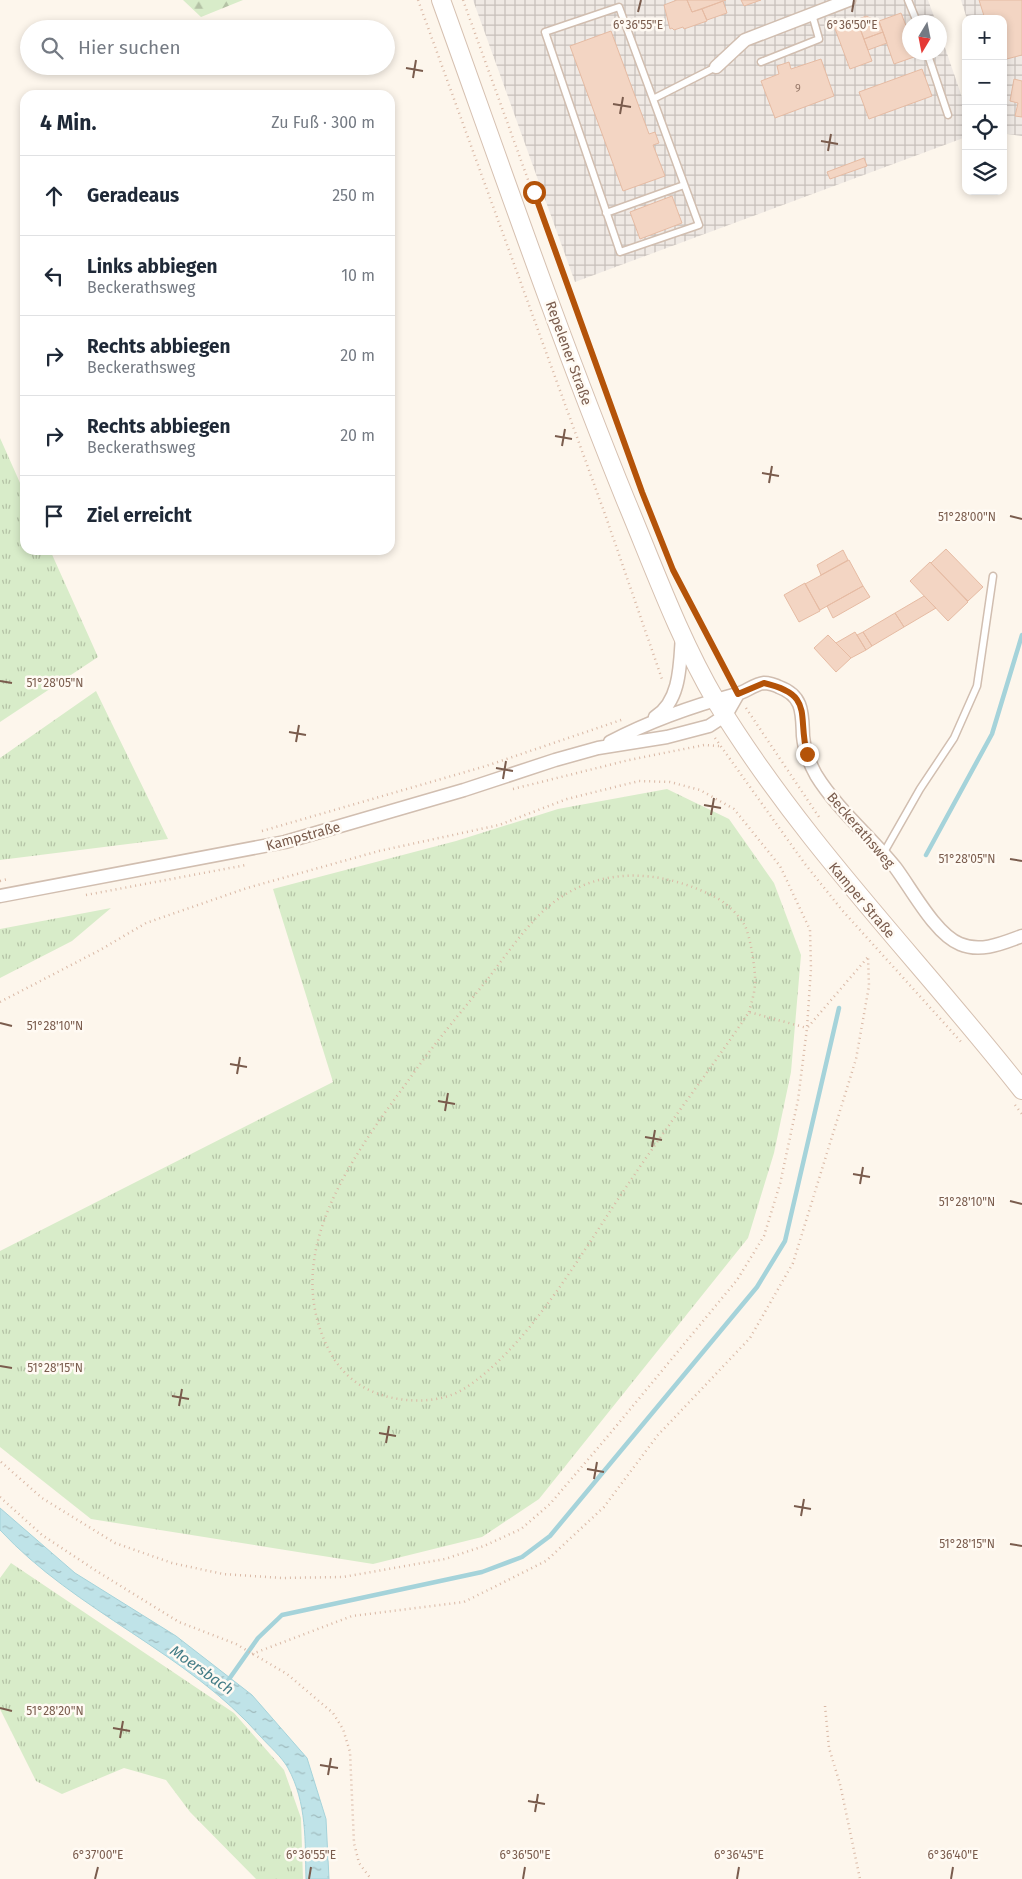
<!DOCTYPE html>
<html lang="de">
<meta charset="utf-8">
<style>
body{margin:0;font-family:"Fira Sans",sans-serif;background:#f2f2f3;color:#1f2937}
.controls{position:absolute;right:15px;top:15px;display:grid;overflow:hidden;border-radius:10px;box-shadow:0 2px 8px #0003}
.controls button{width:45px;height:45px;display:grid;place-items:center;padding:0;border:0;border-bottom:1px solid #e0e1e3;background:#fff;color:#1f2937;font:25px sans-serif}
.compass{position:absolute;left:902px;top:15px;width:45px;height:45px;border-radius:50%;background:#fff;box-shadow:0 2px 8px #0003;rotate:190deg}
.stop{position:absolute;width:15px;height:15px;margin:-11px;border:4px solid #b45309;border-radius:50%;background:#fff}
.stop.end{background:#b45309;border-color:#fff;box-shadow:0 1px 5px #0008}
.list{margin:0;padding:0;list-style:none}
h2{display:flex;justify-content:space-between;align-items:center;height:65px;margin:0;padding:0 20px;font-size:21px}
h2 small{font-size:16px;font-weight:400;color:#747a83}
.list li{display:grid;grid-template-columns:32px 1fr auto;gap:15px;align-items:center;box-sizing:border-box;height:80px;padding:0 20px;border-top:1px solid #e0e1e3}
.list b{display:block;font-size:19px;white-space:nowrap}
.list p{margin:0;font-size:16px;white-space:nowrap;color:#747a83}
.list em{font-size:16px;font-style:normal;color:#747a83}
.icon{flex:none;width:28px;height:28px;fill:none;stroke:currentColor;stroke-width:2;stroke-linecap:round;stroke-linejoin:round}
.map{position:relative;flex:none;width:1022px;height:1879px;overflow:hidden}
.search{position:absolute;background:#fff;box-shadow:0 2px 8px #0003;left:20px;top:20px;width:375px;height:55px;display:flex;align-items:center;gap:12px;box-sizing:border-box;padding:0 18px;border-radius:28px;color:#747a83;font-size:19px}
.panel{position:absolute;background:#fff;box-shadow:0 2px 8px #0003;left:20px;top:90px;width:375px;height:465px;border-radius:15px}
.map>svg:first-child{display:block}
.industrial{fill:url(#industrial-grid)}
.grass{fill:url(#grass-tufts)}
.forest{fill:url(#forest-firs)}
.water{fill:url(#water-ripples);stroke:#a5d3da}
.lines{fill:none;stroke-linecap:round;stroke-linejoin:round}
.stream{stroke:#a5d3da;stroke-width:4.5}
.building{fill:#f3d5c3;stroke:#e6bba3}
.lane-casing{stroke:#d1beb0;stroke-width:9}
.street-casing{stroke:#d1beb0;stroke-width:15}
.secondary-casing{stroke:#d6c0b0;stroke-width:20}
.path{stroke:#d9b8a5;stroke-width:2.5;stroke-dasharray:1 4;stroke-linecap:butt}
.lane{stroke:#fff;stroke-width:6}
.street{stroke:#fff;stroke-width:12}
.secondary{stroke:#fff;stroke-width:18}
.route{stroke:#b45309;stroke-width:6}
.ticks{fill:none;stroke:#7a5c4d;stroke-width:2}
.labels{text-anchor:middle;stroke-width:5;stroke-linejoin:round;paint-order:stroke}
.number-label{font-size:11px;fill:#987a6a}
.street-label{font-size:14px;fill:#7a5c4d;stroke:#fffaf3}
.water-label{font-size:15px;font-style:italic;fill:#437c86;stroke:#fffaf3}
.ticks-label{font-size:12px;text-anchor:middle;fill:#7a5c4d;stroke:#fffaf3;stroke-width:5;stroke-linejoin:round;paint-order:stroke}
</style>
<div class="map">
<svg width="1022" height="1879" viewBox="0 0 1022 1879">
<defs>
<pattern id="industrial-grid" width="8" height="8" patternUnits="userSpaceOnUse" patternTransform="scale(1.25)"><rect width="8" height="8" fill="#efe9e4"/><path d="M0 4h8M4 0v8" fill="none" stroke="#c7c0bb"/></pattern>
<pattern id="grass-tufts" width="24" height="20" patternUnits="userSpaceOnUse" patternTransform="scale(1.25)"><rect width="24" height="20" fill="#d8ecc9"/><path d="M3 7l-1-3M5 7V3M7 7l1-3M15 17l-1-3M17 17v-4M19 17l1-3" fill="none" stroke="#b4c2a5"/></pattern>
<pattern id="forest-firs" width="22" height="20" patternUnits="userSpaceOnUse" patternTransform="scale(1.25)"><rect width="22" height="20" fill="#d8ecc9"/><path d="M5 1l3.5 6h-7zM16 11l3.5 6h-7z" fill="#b4c2a5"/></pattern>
<pattern id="water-ripples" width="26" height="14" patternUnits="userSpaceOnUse" patternTransform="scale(1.25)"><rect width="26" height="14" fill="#bfe3e8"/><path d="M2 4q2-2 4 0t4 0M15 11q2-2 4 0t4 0" fill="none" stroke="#a0bbbe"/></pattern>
</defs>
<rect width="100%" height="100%" fill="#fdf6ec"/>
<!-- industrial -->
<path class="industrial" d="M473,0H928L936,22H910V52H940V33L966,109V137L575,282Z
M961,0H1022V136L1007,134L1003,123V19H967Z"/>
<!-- grass -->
<path class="grass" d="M0,438L25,494V550H50L98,657L0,722Z
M96,691L168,839L0,860V758Z
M667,789L729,819L774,883L801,955L791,1072L774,1153L748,1238L539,1499L482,1537L373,1564L91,1519L0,1447V1251L333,1082L273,889L456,841L558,809Z
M111,908L72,941L0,978V929Z
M11,1563L234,1713L284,1770L301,1818L303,1879H256L190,1812L166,1780L124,1768L62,1794L36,1781L0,1709V1578Z"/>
<!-- forest -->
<path class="forest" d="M183,0H243L201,17Z"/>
<!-- water -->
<path class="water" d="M0,1508L75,1573L176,1636L252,1695L307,1758L326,1819L329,1879H306C305,1841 307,1803 288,1768C282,1757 269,1746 261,1737C187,1652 76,1612 0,1530Z"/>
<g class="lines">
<!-- stream -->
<path class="stream" d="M926,855L992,734L1022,635
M227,1682L258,1638L282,1615L482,1572L522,1557L550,1536L757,1287L785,1241L839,1008"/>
</g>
<!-- building -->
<path class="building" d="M677,0H687L692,12L702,9L707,21L684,29L683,27L674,30L672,28L670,29L664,5Z
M687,0H726L692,12Z
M741,0H761L744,6Z
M979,0H1022V55L1003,60V19H985Z
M723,1L727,13L707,20L702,9Z
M901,13L910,36V52H916L917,56L894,64L879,21Z
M866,16L875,20L876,23L879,22L883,32L864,39L857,20Z
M856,18L872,61L850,69L834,26Z
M611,31L649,134L655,132L659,143L653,145L665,176L623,191L570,46Z
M883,32L887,43L868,50L864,39Z
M821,59L834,96L775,118L761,81L779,74L777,66L789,62L791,69Z
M922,69L932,96L869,119L859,92Z
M1014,79L1022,81V117L1015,116L1018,103L1010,101Z
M864,158L867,166L830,179L827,172Z
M672,196L682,223L640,239L630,212Z
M946,549L983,587L968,601L931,563Z
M843,550L848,560L821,575L817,565Z
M849,560L863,586L820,610L805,584Z
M930,562L968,602L948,621L910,581Z
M805,583L820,611L799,622L784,595Z
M863,586L870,597L833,618L827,606Z
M924,596L936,608L904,627L895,613Z
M895,613L904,627L872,646L863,632Z
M855,632L866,650L851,658L836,643Z
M863,632L872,646L866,650L857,635Z
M828,635L851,658L836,672L814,648Z"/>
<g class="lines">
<!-- lane casing -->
<g class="lane-casing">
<path id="lane" d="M908,0L917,22
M927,52L948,115
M761,62L819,39L812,14
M653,99L619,7L545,32L620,252L699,225L653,99L716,67
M606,213L684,185
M883,854L920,789L954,738L977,686L993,576"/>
</g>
<!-- street casing -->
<g class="street-casing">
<path id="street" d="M716,67L745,40L849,0
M655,717C681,701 680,663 682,635
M610,742C650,721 692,706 737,694C745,692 755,684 764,683C768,683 776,685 779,687C804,696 802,714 803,736C804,748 810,764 816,775C837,809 870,836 895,867C911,888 935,934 960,944C981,953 1003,943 1022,936
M0,896L285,842L464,790L555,760L598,748L667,737L709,726L726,715L738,694"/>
</g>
<!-- secondary casing -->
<g class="secondary-casing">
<path id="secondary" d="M441,0C501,167 559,336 626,501C654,568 679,638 716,701C804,845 919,959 1022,1090"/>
</g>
<!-- path -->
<path class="path" d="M418,0L606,517L663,682
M463,0L641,492L673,570L731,681
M746,708L821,820
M715,738L805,864L842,910L963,1044
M513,789L629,760L704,745L719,746
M262,831L486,766L624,719
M0,881L8,879
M86,895L246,865
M0,1002L100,950L146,923L247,888L379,851L499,825L567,799L639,781L670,782L700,790L734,809L780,866L810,930L811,968L807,1028L798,1100L780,1184L764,1236L737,1280L608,1436L550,1504L521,1529L484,1546L445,1559L343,1577L282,1578L223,1574L172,1563L115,1543L42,1498L0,1461
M749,1012C751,1003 755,993 755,983C756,972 750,935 745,926C739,914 724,901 713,896C653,866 587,866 537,917C519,936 503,959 487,980C461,1012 434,1044 410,1078C358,1150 285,1243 323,1337C332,1360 346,1379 369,1390C396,1403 436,1405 462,1390C530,1348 585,1246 631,1180C669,1123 711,1069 749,1012L807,1028
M808,1027L868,957
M1015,1105L1022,1114
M0,1497L42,1535L98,1572L179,1622L236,1644L287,1674L333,1713L343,1729L350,1752L354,1843L359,1863L371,1879
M252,1654L352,1616L464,1602L546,1561L604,1507L658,1435L750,1338L793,1263L856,1059L869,986L868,956
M825,1706L829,1748L840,1784L860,1879"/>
<!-- lane -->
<use href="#lane" class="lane"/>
<!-- street -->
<use href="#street" class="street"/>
<!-- secondary -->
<use href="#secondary" class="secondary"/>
</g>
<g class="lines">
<!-- route -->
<path class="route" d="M534,192L642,492L673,570L738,694L764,683C815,695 797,714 807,754"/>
</g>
<!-- ticks -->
<path class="ticks" d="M638,12L641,0M852,12L854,0M406,68L423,71M413,78L416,60M613,104L631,107M620,114L623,97M821,141L838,144M828,151L831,134M555,436L572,439M562,446L565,429M762,473L779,476M769,483L772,466M1010,516L1022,519M0,681L12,683M289,732L306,735M296,742L299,725M496,768L513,771M503,779L506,761M704,805L721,808M711,815L714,798M1010,859L1022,861M0,1023L12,1026M230,1064L247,1067M237,1074L240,1057M438,1101L455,1104M445,1111L448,1093M645,1137L662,1140M652,1147L655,1130M853,1174L870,1177M860,1184L863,1167M1010,1201L1022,1204M0,1366L12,1368M172,1396L189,1399M179,1406L182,1389M379,1433L396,1436M386,1443L389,1426M587,1469L604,1472M594,1479L597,1462M794,1506L811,1509M801,1516L804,1499M1010,1544L1022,1546M0,1708L12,1711M113,1728L130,1731M120,1738L123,1721M320,1765L338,1768M328,1775L331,1758M528,1801L545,1804M535,1812L538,1794M95,1879L98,1867M309,1879L311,1867M523,1879L525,1867M737,1879L739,1867M951,1879L953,1867"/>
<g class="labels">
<!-- number labels -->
<g class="number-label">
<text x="798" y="92">9</text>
</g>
<!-- street labels -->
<g class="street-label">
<text transform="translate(569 353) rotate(70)" y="5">Repelener Straße</text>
<text transform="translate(861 830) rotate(49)" y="5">Beckerathsweg</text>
<text transform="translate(303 836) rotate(-15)" y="5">Kampstraße</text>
<text transform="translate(862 900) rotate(50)" y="5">Kamper Straße</text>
</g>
<!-- water labels -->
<g class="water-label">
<text transform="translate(202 1670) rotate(35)" y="5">Moersbach</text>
</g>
</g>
<g class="ticks-label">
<text x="638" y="29">6°36'55"E</text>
<text x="852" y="29">6°36'50"E</text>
<text x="967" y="521">51°28'00"N</text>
<text x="55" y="687">51°28'05"N</text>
<text x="967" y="863">51°28'05"N</text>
<text x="55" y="1030">51°28'10"N</text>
<text x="967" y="1206">51°28'10"N</text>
<text x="55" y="1372">51°28'15"N</text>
<text x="967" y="1548">51°28'15"N</text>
<text x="55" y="1715">51°28'20"N</text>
<text x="98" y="1859">6°37'00"E</text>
<text x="311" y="1859">6°36'55"E</text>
<text x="525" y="1859">6°36'50"E</text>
<text x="739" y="1859">6°36'45"E</text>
<text x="953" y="1859">6°36'40"E</text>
</g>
</svg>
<div class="controls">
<button>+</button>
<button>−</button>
<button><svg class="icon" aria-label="locate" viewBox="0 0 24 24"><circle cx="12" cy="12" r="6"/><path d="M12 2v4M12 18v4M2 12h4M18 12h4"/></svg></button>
<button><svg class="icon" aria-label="layers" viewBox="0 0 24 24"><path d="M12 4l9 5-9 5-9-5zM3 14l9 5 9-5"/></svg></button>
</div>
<svg class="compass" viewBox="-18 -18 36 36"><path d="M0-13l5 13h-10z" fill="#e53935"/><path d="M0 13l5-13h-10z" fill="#747a83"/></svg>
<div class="stop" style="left:534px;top:192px"></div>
<div class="stop end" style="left:807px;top:754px"></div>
<div class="search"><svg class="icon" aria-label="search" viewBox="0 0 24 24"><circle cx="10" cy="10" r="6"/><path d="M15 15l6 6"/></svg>Hier suchen</div>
<section class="panel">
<h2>4 Min.<small>Zu Fuß · 300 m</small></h2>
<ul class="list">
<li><svg class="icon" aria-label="ahead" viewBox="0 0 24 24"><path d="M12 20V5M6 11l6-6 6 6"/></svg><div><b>Geradeaus</b></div><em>250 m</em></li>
<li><svg class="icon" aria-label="left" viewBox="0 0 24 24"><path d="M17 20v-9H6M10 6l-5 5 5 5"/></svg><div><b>Links abbiegen</b><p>Beckerathsweg</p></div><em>10 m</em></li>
<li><svg class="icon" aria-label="right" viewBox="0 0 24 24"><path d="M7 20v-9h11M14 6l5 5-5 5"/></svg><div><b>Rechts abbiegen</b><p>Beckerathsweg</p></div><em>20 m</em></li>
<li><svg class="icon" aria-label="right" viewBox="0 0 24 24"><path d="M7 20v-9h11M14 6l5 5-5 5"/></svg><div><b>Rechts abbiegen</b><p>Beckerathsweg</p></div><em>20 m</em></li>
<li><svg class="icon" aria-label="arrive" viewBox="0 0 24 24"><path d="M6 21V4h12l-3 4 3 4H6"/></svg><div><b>Ziel erreicht</b></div></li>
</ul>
</section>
</div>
